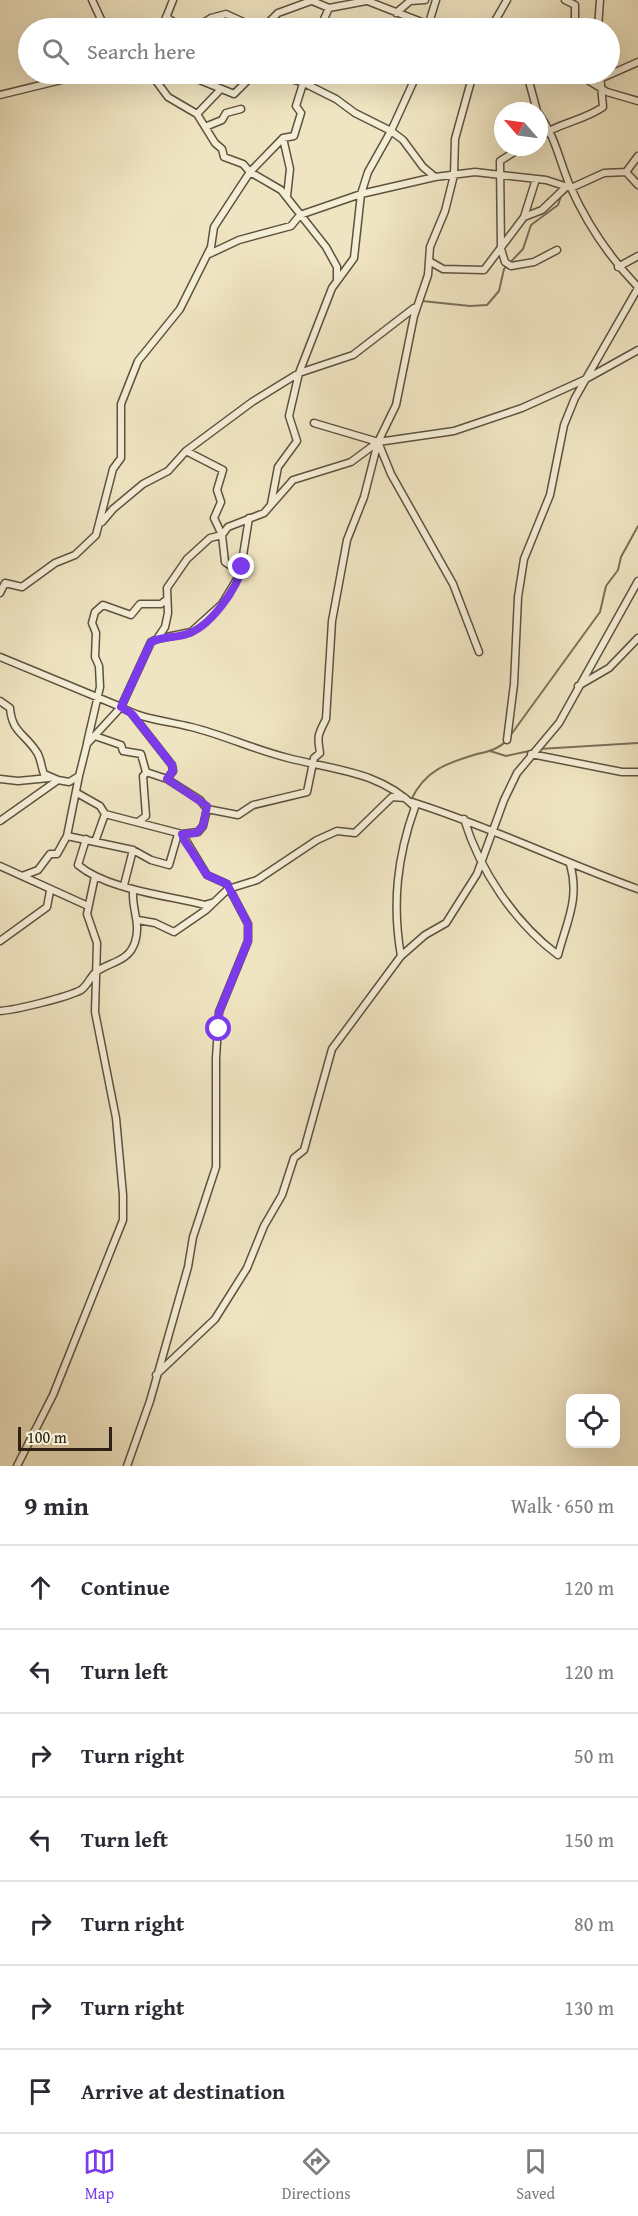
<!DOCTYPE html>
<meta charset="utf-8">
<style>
body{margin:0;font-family:"Gentium Book Plus",serif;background:#f2f2f3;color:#2b2b33}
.controls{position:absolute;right:18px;bottom:18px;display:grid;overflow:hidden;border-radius:12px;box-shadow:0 6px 24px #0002}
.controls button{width:54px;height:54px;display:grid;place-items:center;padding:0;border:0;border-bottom:2px solid #e1e1e2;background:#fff;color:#2b2b33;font:30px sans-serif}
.compass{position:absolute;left:494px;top:102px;width:54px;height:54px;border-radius:50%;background:#fff;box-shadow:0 6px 24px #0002;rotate:298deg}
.scale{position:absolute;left:18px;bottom:15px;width:94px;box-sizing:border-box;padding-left:6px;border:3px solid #2e2113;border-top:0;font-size:16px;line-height:21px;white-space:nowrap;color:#2e2113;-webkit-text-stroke:4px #f5eed7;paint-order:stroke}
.stop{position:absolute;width:18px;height:18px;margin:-14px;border:4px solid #7c3aed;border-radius:50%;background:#fff}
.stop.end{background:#7c3aed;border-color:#fff;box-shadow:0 2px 6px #0008}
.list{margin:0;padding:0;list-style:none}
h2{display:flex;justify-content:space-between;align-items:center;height:78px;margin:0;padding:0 24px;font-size:26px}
h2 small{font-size:20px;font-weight:400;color:#7c7c81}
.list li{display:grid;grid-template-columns:39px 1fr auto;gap:18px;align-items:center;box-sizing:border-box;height:84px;padding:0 24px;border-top:2px solid #e1e1e2}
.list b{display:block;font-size:22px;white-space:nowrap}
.list em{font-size:20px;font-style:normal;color:#7c7c81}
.icon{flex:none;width:33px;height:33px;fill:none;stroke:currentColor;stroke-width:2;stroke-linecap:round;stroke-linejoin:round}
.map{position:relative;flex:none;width:638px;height:1466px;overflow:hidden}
.search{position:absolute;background:#fff;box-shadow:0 6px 24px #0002;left:18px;right:18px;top:18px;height:66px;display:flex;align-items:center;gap:15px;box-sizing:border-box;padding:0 21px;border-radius:33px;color:#7c7c81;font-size:22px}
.sheet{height:666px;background:#fff}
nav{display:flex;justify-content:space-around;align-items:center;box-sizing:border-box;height:84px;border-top:2px solid #e1e1e2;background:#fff;font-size:16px;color:#7c7c81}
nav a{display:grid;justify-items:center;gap:3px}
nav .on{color:#7c3aed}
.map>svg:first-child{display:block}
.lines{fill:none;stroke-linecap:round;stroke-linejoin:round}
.stream{stroke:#7b6e58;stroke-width:2}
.minor-casing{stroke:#5e523f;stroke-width:9}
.minor{stroke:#f5eed7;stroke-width:6}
.route{stroke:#7c3aed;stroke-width:8}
</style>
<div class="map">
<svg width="638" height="1466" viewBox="0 0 638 1466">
<rect width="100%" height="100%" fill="#f0e5c2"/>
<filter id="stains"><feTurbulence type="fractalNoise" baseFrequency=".00333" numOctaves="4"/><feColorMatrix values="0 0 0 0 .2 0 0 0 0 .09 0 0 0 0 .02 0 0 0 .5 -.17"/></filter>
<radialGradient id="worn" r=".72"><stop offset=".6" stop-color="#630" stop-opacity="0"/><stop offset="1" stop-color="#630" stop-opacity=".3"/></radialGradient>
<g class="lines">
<!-- stream -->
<path class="stream" d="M422,301L470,306L487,305L499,291L504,269L523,249L531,225L558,205L561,196L569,190
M510,736L600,612L606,586L618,570L621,557L638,526
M539,749L638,743
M490,751L506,756L534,750
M411,800C425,770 447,763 477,754C488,752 499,749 506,741"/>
<!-- minor casing -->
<g class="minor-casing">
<path id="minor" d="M92,0L105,28
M310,0L329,8L366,1
M365,0L437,28
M565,0L575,5V23
M396,13L410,1L425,0
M166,17L178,25
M428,26L436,0
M162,28L173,0
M195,28L211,18L226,14L250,25H260L269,22L278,13L311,1
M320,28L329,8
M491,28L507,0
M598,28L600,0
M151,74L168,97L197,114L215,143L222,149L224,157L243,164L250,172L281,190L326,247L337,267V279
M185,74L234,94L254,74
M275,74L304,83L336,99L355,113L391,131L403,140L423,167L435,177L475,172L546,180L571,188L604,173L626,172
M527,74L537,111
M578,74L607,92L638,101
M602,78L638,62
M210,83L212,74
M0,95L86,74
M197,114L220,90
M539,114C556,138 559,160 570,186C587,224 609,257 638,287
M205,127L222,120L226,113L241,109
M539,137C558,123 583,121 603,107L600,74
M283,138L290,169L287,196
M522,147L500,161L501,249L505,262L511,266L534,262L557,250
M638,156L626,172L638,185
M524,217L536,179
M207,255L239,240L291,226L300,215L361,194L435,177
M429,261L443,269L484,270L524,217L542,210L567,186
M618,267L638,256
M314,423L378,442L391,474L453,584L479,652
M186,451L223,470L217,490L221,502L214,518L222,535L225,562L240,572
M271,504L278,467L297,441L289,416L299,373L332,288L354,258L361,194L368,172L391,131L417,74
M102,522L113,509L143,484L168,471L186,451L252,402L299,373L353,355L414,308
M0,593L5,583L22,587L55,563L75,555L96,535L113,469L121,458V404L138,361L180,309L211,247L214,227L250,172L283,138L294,136L301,113L296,106L306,74
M157,639L191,632L222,604L240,574L249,518
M0,657L121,707C140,719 168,721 191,727C224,735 255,750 288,758C334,770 379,771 415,807C397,857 392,904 401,956
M578,686L609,668L638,638
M0,701L10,708C12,732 24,733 36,751C41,757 41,767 44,774L58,780
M132,714L172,765L173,771L167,779
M95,736L121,745L123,751L141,754L146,772L167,779L200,800L207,809L238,815L253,805L307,792L314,758L320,753C317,735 318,735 326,719L332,621L347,540L364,497L378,442L396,405L414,316L428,275L430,247L445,211L454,175L455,139L473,74
M507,740L514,684L518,597L524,559L550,495L564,425L575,398L638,288
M87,743L100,687L99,666L95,657L96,633L92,623L95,612L103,605L131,615L140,604H161L166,600
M531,754L622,772H638
M0,779L18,781L49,778
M77,793L100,806L105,814L182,834L207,875L227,884L248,924V941L219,1012L216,1058V1167L193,1237L188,1267L150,1401L127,1466
M412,802C489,826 562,862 638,889
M464,819C480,871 515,923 558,955C567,921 580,898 570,864
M0,821L58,780L69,782L79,776L87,744L121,707L151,642L157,639L165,627L168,613L167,588L187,559L210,538L222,535L228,527L264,513L293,480L351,462L378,442L454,431L522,408L586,379L638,350
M138,822L146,816L143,776L147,772
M182,834L198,832L203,826L207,809
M67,836L133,850L151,860L169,865L178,834
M86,839L78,865C108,890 166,895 205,905L211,903
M95,842L105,814
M0,866L88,906
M22,876L38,870L50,854H57L67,836L79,776
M124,885L133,850
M138,920L155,923L174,932L206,910L228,889L257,880L317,840L337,831L355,833L392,797L405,798
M0,941L47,907L50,891
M0,1011C16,1010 68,997 81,990C88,985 90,977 96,972C109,962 129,962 135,942C141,924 132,910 133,892
M156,1375L215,1319L247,1268L264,1226L282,1195L294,1158L304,1150L332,1049L401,956L425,935L446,923L477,874L504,800L517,773L559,723L638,581
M17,1466L53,1395L123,1220V1195L116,1118L95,1012L97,943L87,914L95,876"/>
</g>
<!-- minor -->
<use href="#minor" class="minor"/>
</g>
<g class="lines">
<!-- route -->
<path class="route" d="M219,1029V1012L248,941V924L227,884L207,875L184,840L182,834L196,833L203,826L207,806L167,779L173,771L172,765L132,714L121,707L151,642C162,636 176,638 187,634C210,627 237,589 242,567"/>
</g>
<rect width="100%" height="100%" filter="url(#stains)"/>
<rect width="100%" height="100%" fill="url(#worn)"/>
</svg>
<div class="controls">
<button><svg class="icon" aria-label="locate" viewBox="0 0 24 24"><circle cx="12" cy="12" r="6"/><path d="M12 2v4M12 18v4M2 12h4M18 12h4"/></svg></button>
</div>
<svg class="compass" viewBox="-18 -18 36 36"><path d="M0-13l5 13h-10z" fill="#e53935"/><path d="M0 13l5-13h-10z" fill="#7c7c81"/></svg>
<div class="scale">100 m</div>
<div class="stop" style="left:219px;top:1029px"></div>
<div class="stop end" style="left:242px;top:567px"></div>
<div class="search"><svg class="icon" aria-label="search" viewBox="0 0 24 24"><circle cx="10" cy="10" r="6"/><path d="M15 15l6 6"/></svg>Search here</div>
</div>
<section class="sheet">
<h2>9 min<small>Walk · 650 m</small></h2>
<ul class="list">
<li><svg class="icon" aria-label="ahead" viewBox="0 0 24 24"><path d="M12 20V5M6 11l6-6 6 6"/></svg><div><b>Continue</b></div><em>120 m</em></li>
<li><svg class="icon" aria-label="left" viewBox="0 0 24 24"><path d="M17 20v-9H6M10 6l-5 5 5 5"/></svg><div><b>Turn left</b></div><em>120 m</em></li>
<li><svg class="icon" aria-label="right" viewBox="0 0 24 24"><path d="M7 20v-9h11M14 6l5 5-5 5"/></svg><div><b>Turn right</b></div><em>50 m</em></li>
<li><svg class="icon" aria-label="left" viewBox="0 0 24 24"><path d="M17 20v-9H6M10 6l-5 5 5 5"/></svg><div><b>Turn left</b></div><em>150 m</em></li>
<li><svg class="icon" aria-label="right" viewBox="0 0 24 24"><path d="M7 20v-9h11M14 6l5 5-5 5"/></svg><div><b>Turn right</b></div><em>80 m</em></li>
<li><svg class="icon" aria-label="right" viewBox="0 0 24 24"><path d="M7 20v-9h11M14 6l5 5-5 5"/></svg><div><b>Turn right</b></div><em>130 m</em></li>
<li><svg class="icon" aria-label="arrive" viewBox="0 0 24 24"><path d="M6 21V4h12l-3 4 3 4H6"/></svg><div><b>Arrive at destination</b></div></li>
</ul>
</section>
<nav>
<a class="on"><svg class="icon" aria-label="map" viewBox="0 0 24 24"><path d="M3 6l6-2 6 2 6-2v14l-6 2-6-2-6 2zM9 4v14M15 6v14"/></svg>Map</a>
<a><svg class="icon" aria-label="directions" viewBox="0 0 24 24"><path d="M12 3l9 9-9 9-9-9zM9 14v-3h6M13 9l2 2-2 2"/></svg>Directions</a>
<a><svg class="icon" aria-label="saved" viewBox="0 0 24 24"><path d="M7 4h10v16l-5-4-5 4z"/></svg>Saved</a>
</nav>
